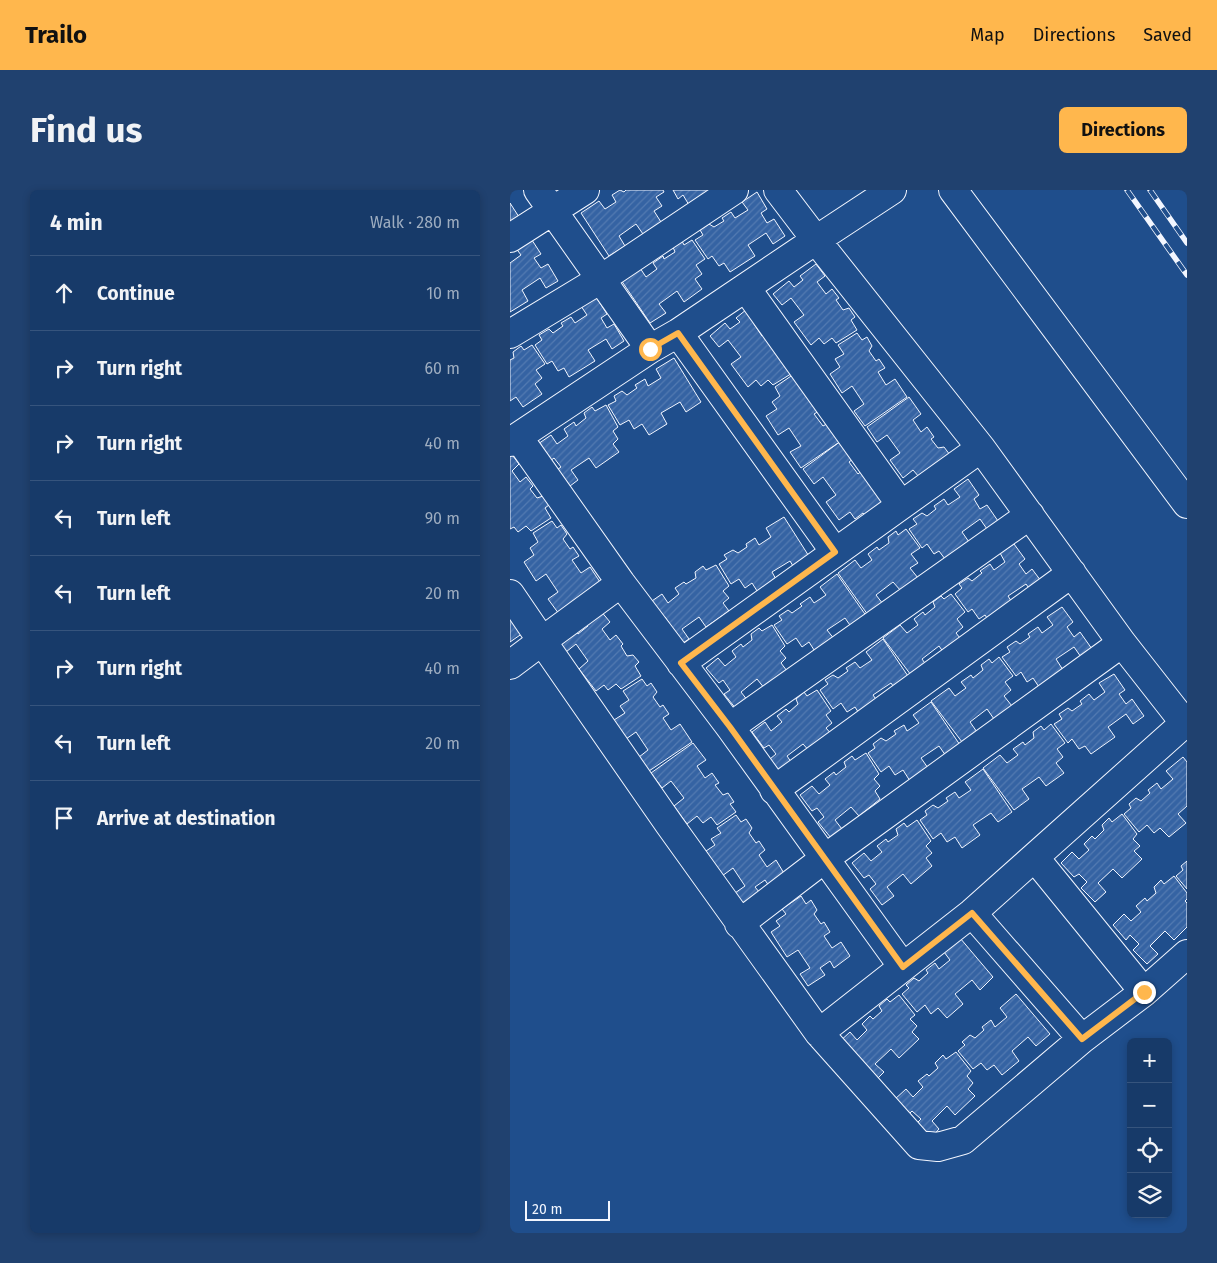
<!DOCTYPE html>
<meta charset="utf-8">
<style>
body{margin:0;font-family:"Fira Sans",sans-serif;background:#20416f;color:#f1f3f6}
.controls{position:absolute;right:15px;bottom:15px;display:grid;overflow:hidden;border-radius:8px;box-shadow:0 2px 8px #0003}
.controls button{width:45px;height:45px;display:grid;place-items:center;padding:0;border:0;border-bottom:1px solid #36547d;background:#173a69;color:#f1f3f6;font:25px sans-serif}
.scale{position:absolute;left:15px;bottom:12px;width:85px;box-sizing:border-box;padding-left:5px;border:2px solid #f2f6ff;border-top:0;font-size:14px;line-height:18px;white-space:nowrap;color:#f2f6ff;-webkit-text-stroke:4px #1f4e8c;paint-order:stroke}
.stop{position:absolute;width:15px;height:15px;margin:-11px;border:4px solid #ffb74d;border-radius:50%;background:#fff}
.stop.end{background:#ffb74d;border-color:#fff;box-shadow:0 1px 5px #0008}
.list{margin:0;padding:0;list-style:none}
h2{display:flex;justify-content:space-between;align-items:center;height:65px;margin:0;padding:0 20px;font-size:21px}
h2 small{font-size:16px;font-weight:400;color:#9eadc0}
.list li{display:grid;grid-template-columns:32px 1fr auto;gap:15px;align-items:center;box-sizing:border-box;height:75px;padding:0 20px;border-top:1px solid #36547d}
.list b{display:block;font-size:19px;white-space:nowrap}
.list em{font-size:16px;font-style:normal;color:#9eadc0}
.icon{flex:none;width:28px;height:28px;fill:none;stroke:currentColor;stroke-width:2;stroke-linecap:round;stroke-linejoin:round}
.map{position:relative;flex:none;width:677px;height:1043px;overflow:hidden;border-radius:8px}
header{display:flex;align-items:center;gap:30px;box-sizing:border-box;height:70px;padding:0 25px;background:#ffb74d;color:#111}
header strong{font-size:24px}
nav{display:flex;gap:28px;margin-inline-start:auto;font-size:18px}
.intro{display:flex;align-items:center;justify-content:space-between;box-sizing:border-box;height:120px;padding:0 30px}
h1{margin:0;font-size:35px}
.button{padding:12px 22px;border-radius:8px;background:#ffb74d;color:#111;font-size:18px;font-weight:700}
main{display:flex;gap:30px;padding:0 30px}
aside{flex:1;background:#173a69;border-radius:8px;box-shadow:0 2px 8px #0003}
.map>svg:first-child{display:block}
.building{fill:url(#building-hatch);stroke:#f2f6ff}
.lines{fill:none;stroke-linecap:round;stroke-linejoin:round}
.minor-casing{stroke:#f2f6ff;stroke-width:30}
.minor{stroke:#1f4e8c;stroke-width:28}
.rail-casing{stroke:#f2f6ff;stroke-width:5.5}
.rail{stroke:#1f4e8c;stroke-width:4;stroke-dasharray:11;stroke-linecap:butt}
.route{stroke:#ffb74d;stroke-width:6}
</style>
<header>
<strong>Trailo</strong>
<nav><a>Map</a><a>Directions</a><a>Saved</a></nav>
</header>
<div class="intro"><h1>Find us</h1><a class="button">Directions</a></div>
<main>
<aside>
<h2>4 min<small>Walk · 280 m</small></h2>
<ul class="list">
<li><svg class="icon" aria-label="ahead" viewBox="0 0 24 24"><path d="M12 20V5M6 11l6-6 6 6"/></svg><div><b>Continue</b></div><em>10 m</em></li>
<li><svg class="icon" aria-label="right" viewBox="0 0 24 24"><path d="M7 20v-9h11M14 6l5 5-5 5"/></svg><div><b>Turn right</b></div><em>60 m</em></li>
<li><svg class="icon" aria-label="right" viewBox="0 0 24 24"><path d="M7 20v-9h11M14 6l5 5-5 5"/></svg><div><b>Turn right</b></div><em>40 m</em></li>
<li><svg class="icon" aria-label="left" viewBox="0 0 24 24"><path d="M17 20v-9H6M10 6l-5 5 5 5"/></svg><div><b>Turn left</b></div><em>90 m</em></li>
<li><svg class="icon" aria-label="left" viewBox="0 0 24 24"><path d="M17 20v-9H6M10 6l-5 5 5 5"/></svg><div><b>Turn left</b></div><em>20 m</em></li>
<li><svg class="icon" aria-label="right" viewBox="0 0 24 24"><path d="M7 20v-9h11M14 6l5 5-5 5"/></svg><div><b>Turn right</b></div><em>40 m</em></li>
<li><svg class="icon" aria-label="left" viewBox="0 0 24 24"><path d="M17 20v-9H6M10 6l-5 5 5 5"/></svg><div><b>Turn left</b></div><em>20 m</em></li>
<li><svg class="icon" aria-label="arrive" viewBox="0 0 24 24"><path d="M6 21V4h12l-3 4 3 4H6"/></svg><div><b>Arrive at destination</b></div></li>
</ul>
</aside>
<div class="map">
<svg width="677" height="1043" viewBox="0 0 677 1043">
<defs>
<pattern id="building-hatch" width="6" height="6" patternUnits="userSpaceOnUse" patternTransform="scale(1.25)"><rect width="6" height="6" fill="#3563a3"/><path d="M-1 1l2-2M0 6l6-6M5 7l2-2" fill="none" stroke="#537ab1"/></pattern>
</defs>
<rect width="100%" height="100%" fill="#1f4e8c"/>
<!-- building -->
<path class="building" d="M110,0L114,2L116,0H153L154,2L146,7L152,16L144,21L151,32L133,44L126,34L109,46L115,56L99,66L71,23L89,11L95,19L106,12L102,5Z
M163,0H202L179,15L173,5L168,9Z
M247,2L257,19L251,23L257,33L264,29L275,46L263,54L256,43L238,55L245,66L220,82L214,73L209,76L202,66L198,69L185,50L193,45L190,40L199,34L204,37L214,31L212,28L221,22L225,28L238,20L232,12Z
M0,13L9,27L0,32Z
M20,47L31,64L24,68L31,78L38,74L48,91L36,98L30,88L12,100L18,111L0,122V73L11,65L5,57Z
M182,50L195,69L186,75L192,84L185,89L192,99L174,112L167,101L149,114L156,123L140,133L111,90L130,78L136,87L147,79L143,73L153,66L154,69L165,62L163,57L172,51L174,55Z
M306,74L315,86L307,92L316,104L322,99L329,108L326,110L333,120L339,118L345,127L341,130L347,140L326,153L322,148L314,154L309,148L301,155L284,132L294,125L281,108L272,115L263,104L279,91L284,97L293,90L290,86Z
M86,107L97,124L91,128L97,138L104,134L114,151L102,159L96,149L78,160L85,171L59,187L54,178L48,181L42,171L37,174L25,155L32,150L29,145L39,139L43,143L53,136L51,133L61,127L65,133L77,125L71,116Z
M242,115L252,128L244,134L252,146L258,141L284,182L263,195L258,190L251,196L246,190L238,197L221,174L231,167L218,150L209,157L200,146L215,133L220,139L230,132L226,128Z
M347,143L352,150L357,147L362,156L359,161L366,171L369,169L375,178L368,182L376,195L385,189L397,207L355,236L344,221L354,214L342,196L332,203L320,184L330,177L325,169L334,164L328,155Z
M22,155L35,174L26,180L32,188L25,194L32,204L13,217L6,207L0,211V170L4,168L3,162L11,156L14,160Z
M164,168L191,212L176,222L170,212L151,223L157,234L139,245L132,234L124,239L119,230L110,235L98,215L106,211L104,206L112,201L117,205L127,198L125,195L135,189L138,196L151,188L146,179Z
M284,184L311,220L304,224L313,236L322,231L334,249L291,278L280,262L291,256L279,238L268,245L256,226L267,219L262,212L270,206L265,197Z
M399,207L411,224L403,230L411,242L417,237L424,247L421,249L428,258L434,257L440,265L409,287L403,280L393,288L380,270L390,263L377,245L367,252L357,237Z
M96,215L108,237L103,241L108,249L103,254L109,262L86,278L79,268L61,280L68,290L56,299L44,282L51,277L44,268L40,271L28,254L41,245L47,254L58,246L54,239L64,232L66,236L76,228L74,223L82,217L85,221Z
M335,248L347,266L339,272L348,284L354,279L378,318L359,331L353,323L345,329L340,322L329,330L316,312L326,305L313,287L304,294L293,279Z
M0,262L9,274L2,281L10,292L16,287L23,296L20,299L27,308L33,306L39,315L35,318L41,328L21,341L16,336L8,342L4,337L0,339Z
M458,289L469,305L464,309L470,319L477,315L488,331L477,339L470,329L452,342L459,352L435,369L429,361L424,364L417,354L412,358L399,339L407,334L403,329L412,323L417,326L426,319L424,316L434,309L438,315L450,307L444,299Z
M274,327L302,371L286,381L280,371L262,382L268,393L249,404L242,393L235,398L229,389L221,394L209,374L217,369L214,365L223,360L228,363L237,357L236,354L245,348L249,355L261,347L256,338Z
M42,331L47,338L51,335L57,344L53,349L60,359L63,357L69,366L62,370L71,383L80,377L92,395L49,424L38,409L48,402L36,384L26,391L14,372L24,365L20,358L28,352L23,343Z
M396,339L410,358L401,364L408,373L400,378L408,388L391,401L383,392L366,405L373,414L358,425L328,383L345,370L351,378L362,370L358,364L367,357L369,360L379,353L378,347L386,341L388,345Z
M504,354L515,369L509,374L516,384L522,379L534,395L523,404L516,394L498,406L505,417L481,434L475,425L469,429L462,419L458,422L445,404L452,398L449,394L458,388L462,391L472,383L470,381L480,374L484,380L495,372L490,363Z
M206,375L219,396L213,401L219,408L213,413L219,421L196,437L189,427L172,439L179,449L167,457L155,441L161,436L155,427L150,430L139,413L152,404L158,413L169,404L165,398L174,392L176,394L186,388L185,382L193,376L196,380Z
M327,384L357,427L342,438L335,428L317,440L325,450L306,463L299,452L292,457L286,448L277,454L264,435L272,430L269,426L278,420L282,423L292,416L290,414L300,407L304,413L316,405L310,397Z
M441,404L455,422L447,429L453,437L446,443L454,453L436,466L429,456L412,469L419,479L404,489L373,448L390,435L397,443L408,435L404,429L413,422L415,425L425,417L423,412L431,406L434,409Z
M552,417L563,432L557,437L564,447L570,442L582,459L571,467L564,457L546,469L553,480L529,497L523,488L517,492L511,482L506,486L492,467L500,462L497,457L506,451L510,454L520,447L518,444L528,437L532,443L543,435L537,427Z
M90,420L100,432L92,439L100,450L106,445L113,454L111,456L117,466L123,465L129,472L125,476L131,486L111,499L106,494L98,500L94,495L86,501L69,479L78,471L66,454L56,462L47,450L64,437L68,444L78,436L75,432Z
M0,426L16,441L0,452Z
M262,435L275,456L270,461L276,468L271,473L277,481L255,499L247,489L231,502L238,511L227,520L214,504L220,500L213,490L209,493L196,478L208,468L215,476L226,467L222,461L231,454L233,457L242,450L241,444L249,438L252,441Z
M373,449L402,492L388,503L381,493L363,505L370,515L352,528L345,517L337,522L331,513L323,519L310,500L318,494L315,490L323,485L328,488L338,481L336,478L345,472L350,478L362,470L356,462Z
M489,467L503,486L495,492L501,500L494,506L502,516L484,529L477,519L460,532L467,542L452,552L421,511L439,498L445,506L456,498L451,492L461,485L463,488L473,480L471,475L479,469L482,473Z
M604,484L615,500L609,504L616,514L622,509L634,526L623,534L616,524L598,537L605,547L581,564L575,556L569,559L562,549L558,553L544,534L552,529L549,524L558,518L562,521L572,514L570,511L579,504L584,510L595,502L589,493Z
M132,489L137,496L141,493L147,502L143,507L150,517L153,515L159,524L153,528L161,540L170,534L182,552L139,581L129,567L138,560L126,542L116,549L104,530L115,523L110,516L119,510L113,501Z
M307,500L321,521L316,525L322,533L316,538L323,546L301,563L293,554L277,566L284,576L272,585L260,569L266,564L259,555L254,558L242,542L255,532L261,541L272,532L267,526L276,519L279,522L288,514L286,509L294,502L297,506Z
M421,512L450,555L436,566L429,556L411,568L418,578L400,591L393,580L385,585L379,576L371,582L358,563L365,558L363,554L371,548L376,551L386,544L384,541L394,535L397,541L409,533L403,525Z
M541,534L555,553L547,559L553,567L546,573L554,583L536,596L529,587L512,599L519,609L504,620L473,578L490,565L497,573L508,565L503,559L513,552L515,555L524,548L523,542L531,536L534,540Z
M183,553L196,570L187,576L195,588L202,583L209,593L205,595L213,605L218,603L224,612L220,614L226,622L207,635L201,627L193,633L187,626L177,634L164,616L174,608L161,591L152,598L141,583Z
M356,563L369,584L364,589L370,596L365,601L370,609L349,626L341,617L325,630L332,639L321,648L308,632L314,627L307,618L302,621L290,605L302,596L309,604L320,595L315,589L324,582L326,585L336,577L334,572L342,566L345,570Z
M673,567L677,572V616L668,624L676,633L659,647L650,638L644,643L637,635L629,642L614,624L621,618L619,614L626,608L631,611L640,603L638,600L647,593L651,599L663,589L656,581Z
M473,579L502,622L488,632L481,623L463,635L470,645L452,658L445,647L437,652L431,643L423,649L410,630L417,625L415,621L423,615L428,618L438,611L436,608L445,602L449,608L461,600L455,592Z
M612,624L627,644L623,649L630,656L624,661L632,669L612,688L603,679L588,693L596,702L585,712L571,698L577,692L569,684L564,687L551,673L562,662L569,669L579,660L574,654L582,646L585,649L594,640L592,635L599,628L602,632Z
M226,625L231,632L236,629L242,638L239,643L246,653L249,651L255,660L249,665L257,677L266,670L275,685L259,696L255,690L245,697L250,703L233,715L225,703L235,696L223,678L212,686L196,661L205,655L201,649L211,643L207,638Z
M407,630L421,651L416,656L422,663L416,668L422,676L401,694L393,684L377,697L384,706L372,715L360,699L366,694L359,685L354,688L342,673L354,663L361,671L372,662L367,656L376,649L378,652L388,645L386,639L394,633L397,637Z
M677,671V699L666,686L673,680L671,676Z
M664,686L677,703V709L675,711L677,713V737L664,750L655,741L640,756L648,764L637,774L623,760L629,754L620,745L616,750L603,735L614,724L621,731L631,722L626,716L635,708L637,711L646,703L644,697L651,690L654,694Z
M291,706L296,714L301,710L307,720L304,724L311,734L314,732L320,742L314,746L322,758L331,752L340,766L324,778L320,771L310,778L315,785L298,796L290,784L300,778L288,760L277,767L261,742L270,736L266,731L276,724L272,719Z
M450,748L483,787L470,800L462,790L445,804L453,814L437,828L428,818L421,824L415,815L407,822L392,804L399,798L396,795L404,788L409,791L418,783L416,780L425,773L429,779L440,770L434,762Z
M506,804L540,844L526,856L518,847L502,861L509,871L492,885L484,875L477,880L471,873L463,879L448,861L455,855L452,852L460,845L465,848L474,840L472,837L481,830L485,837L497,827L490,818Z
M389,805L405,825L400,829L407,836L402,842L409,849L389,868L381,859L365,874L374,882L363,893L349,878L354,873L346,864L342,868L328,853L340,842L347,850L357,840L352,834L360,826L363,829L372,821L369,816L377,809L380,812Z
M446,862L461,881L457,886L463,893L458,899L465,906L445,925L437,916L422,931L429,939L419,950L405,935L411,929L402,921L398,925L384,910L396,899L403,907L413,897L408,891L417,884L419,886L428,878L425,873L433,865L436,869Z"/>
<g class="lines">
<!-- minor casing -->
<g class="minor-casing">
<path id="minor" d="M28,0L140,159
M268,0L306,50L382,0
M443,0L677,314
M0,48L75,0
M236,98L391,315
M168,143L325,362
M0,144L91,89L224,0
M8,247L111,393L220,537L393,777L462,723L677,531
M0,252L140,159L168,143L306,50L471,258L612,453L677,536
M0,404L32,451L111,393
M171,473L471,258
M0,475L32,451L159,634L309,843L409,955L428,957L453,950L572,849L634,802L677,764
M220,537L520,325
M264,600L562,383
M525,668L634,802
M462,723L572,849
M229,734L314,669L612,453
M309,843L393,777"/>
</g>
<!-- minor -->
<use href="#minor" class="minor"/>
<!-- rail casing -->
<g class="rail-casing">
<path id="rail" d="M617,0L677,85
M640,0L677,53"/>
</g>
<!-- rail -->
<use href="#rail" class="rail"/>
</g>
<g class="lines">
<!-- route -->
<path class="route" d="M140,159L168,143L325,362L171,473L220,537L393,777L462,723L572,849L634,802"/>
</g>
</svg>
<div class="controls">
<button>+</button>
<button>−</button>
<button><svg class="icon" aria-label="locate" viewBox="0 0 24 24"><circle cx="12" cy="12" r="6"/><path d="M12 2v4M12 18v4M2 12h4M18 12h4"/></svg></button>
<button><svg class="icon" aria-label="layers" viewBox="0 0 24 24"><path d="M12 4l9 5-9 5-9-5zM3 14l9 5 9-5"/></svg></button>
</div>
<div class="scale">20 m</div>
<div class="stop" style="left:140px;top:159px"></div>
<div class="stop end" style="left:634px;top:802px"></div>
</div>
</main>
